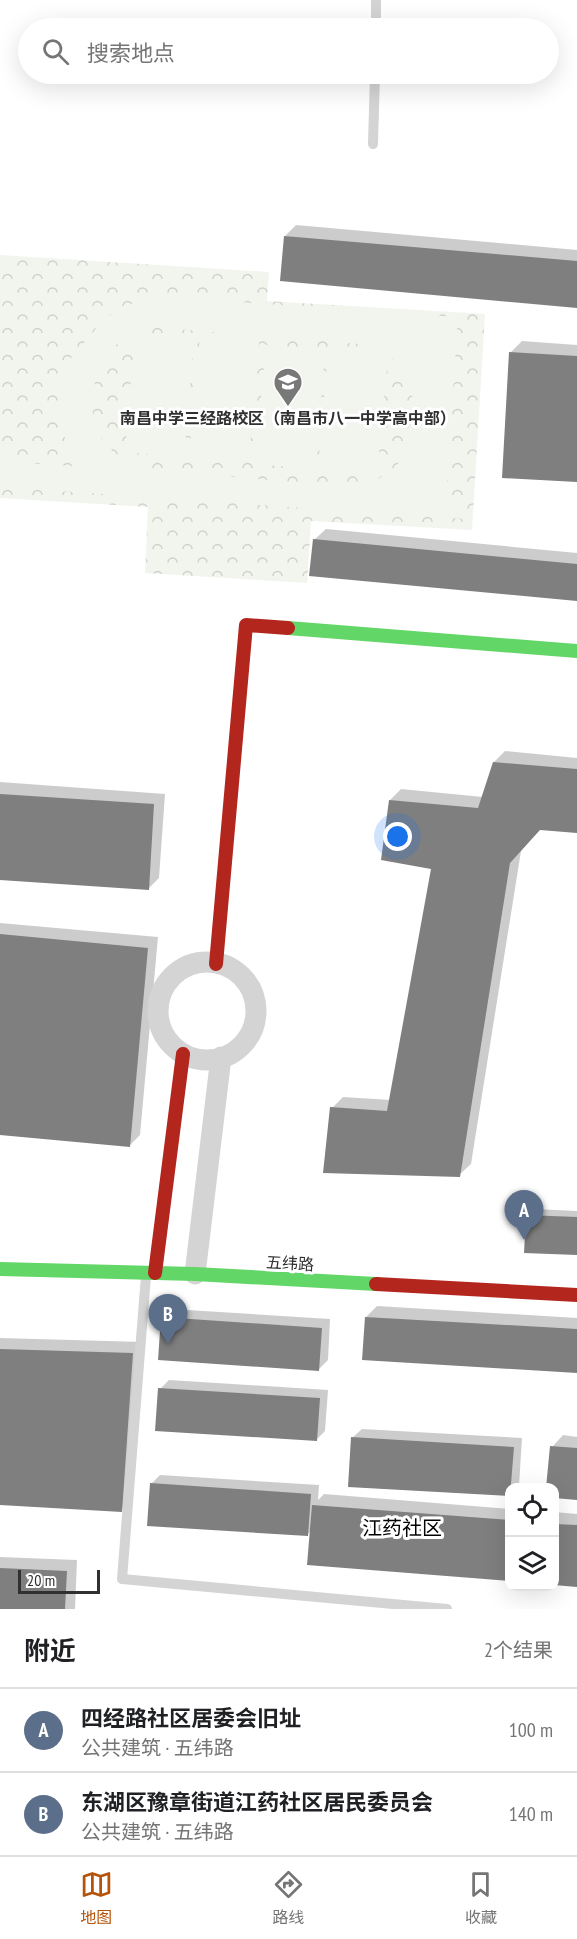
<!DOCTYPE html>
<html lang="zh">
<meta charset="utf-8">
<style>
body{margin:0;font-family:"PT Sans Narrow","Noto Sans SC",sans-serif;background:#f6f6f6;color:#202124}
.controls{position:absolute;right:18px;bottom:18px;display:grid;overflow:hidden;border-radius:12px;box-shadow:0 6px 24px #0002}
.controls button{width:54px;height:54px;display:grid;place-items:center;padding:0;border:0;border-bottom:2px solid #e0e0e0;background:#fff;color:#202124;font:30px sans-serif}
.scale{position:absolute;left:18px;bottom:15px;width:82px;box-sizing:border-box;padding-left:6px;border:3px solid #303030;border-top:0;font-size:16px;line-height:21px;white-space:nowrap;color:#303030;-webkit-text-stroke:4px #fff;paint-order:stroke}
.you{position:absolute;left:398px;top:837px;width:21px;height:21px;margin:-15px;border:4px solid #fff;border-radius:50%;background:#1a73e8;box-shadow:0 0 0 9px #1a73e833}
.badge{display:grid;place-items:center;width:39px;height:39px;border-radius:50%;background:#b45309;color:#fff;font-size:20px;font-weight:700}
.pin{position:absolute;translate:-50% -50px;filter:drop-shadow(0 2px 3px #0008)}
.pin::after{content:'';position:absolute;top:32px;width:21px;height:18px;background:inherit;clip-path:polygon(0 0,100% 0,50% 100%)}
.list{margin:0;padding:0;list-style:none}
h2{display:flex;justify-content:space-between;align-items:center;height:78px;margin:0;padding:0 24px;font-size:26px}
h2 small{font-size:20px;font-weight:400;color:#757577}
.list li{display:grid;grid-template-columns:39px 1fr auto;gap:18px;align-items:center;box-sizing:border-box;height:84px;padding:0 24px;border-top:2px solid #e0e0e0}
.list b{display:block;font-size:22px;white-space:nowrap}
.list p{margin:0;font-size:20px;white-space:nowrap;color:#757577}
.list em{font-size:20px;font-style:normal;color:#757577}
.icon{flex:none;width:33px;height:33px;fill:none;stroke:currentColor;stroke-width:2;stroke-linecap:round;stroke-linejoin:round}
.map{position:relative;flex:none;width:577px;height:1609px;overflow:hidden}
.search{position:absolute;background:#fff;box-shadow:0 6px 24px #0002;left:18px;right:18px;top:18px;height:66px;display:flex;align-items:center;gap:15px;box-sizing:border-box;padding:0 21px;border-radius:33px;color:#757577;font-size:22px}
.sheet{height:246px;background:#fff}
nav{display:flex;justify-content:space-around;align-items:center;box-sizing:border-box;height:84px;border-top:2px solid #e0e0e0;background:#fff;font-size:16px;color:#757577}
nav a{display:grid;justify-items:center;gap:3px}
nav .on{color:#b45309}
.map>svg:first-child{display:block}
.forest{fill:url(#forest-crowns)}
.garden{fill:#f1f5ed;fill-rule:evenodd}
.shadow{fill:#0003}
.building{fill:#7f7f7f}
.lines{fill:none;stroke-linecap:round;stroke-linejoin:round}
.lane{stroke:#d4d4d4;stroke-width:10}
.street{stroke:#d4d4d4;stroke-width:21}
.fast{stroke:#63d668;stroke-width:14}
.jam{stroke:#b3261e;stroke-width:14}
.labels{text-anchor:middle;stroke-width:6;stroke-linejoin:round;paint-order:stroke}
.poi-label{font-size:16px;font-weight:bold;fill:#303030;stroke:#fff}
.street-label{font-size:16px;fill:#303030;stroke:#fff}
.quarter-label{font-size:20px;fill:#000;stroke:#fff}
</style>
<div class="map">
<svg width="577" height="1609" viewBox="0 0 577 1609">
<defs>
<pattern id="forest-crowns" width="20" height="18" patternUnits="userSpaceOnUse" patternTransform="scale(1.5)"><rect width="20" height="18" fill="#f1f5ed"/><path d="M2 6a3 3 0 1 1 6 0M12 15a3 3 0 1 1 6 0" fill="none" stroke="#cfd2cc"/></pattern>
</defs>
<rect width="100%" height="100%" fill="#fff"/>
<!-- forest -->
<path class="forest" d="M0,255L269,272L267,301L485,314L472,530L311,521L307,583L145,573L148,507L0,498Z"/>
<!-- garden -->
<path class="garden" d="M147,296L458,317L446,496L467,498L466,519L0,487V461L81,467L65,438L58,407L66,364L105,318ZM151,327L371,345L387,356L328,351L318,470L377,475L388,356C420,377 422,439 396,466C384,479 367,484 350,487L139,469C126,460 108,451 100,436C82,403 97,346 135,334L125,452L184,457L194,338L136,333Z
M200,337L259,342L249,460L189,455Z
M266,345L325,350L315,469L255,464Z"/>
<!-- shadow -->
<path class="shadow" d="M296,225L577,250V306L285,236Z
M522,341L577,345V480L511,352Z
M326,529L577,553V600L314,540Z
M505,751L577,758V831L540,828L521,851L471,1164L459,1175L332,1108L343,1097L391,1100L432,867L390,800L401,789L483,797L494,762Z
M0,782L165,794L159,878L148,889L0,878Z
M0,923L158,937L140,1135L129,1146L0,1134Z
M534,1209L577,1211V1254L528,1215Z
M377,1306L577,1318V1371L366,1317Z
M171,1309L330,1319L328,1360L319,1369L162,1318Z
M0,1338L143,1342L132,1499L121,1510L0,1504Z
M169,1380L328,1390L325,1431L316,1440L160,1389Z
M362,1429L522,1438L519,1486L510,1488L353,1437Z
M563,1435L577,1437V1498L552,1447Z
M160,1475L319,1485L318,1500L324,1494L510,1509V1580L311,1531L307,1535L151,1484Z
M554,1512L577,1514V1585L554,1583Z
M0,1557L77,1560L75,1609H0Z"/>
<!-- building -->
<path class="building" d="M284,236L577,261V308L280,281Z
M509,352L577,356V482L502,478Z
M313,539L577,564V601L309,576Z
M493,762L577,769V833L540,830L510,863L460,1177L323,1173L330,1107L387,1111L431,869L381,860L389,800L478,808Z
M0,794L154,804L149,890L0,880Z
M0,934L148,948L130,1147L0,1135Z
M526,1215L577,1217V1255L524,1253Z
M161,1317L322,1328L319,1371L158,1360Z
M365,1317L577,1329V1373L362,1360Z
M0,1349L133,1353L122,1512L0,1505Z
M158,1388L320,1398L317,1441L155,1431Z
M351,1437L514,1447L510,1496L348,1487Z
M550,1446L577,1448V1500L554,1498V1488H546Z
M150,1483L311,1494L308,1536L147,1526Z
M312,1505L510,1520V1581L307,1565Z
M554,1524L577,1525V1587L554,1585Z
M0,1568L67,1571L65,1609H0Z"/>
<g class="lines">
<!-- lane -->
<path class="lane" d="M376,28V0
M373,144L375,74
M146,1276L122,1579L447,1609"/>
<!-- street -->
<path class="street" d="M158 1011a49 49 0 1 1 98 0a49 49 0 1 1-98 0Z
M195,1274L221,1057"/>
<!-- fast -->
<path class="fast" d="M288,628L577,651
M0,1269L195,1274L376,1284"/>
<!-- jam -->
<path class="jam" d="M216,964L246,625L288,628
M155,1273L183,1054
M376,1284L577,1295"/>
</g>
<!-- icons -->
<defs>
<g id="school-pin" transform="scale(1.5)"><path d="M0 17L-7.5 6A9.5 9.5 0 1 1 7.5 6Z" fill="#787878" stroke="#fff"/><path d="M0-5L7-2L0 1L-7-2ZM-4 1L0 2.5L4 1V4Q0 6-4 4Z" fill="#fff"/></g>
</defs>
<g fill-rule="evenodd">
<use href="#school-pin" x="288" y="382"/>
</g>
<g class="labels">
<!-- poi labels -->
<g class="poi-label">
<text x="288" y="424">南昌中学三经路校区（南昌市八一中学高中部）</text>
</g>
<!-- street labels -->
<g class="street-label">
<text transform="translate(290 1263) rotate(3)" y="6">五纬路</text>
</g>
<!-- quarter labels -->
<g class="quarter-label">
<text x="402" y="1535">江药社区</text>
</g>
</g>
</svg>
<div class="controls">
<button><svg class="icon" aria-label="locate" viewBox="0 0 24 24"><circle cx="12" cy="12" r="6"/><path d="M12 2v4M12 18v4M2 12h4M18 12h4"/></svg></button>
<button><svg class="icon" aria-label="layers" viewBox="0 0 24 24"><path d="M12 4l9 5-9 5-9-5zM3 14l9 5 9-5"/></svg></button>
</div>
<div class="scale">20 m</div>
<div class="you"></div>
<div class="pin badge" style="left:524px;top:1240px;background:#5c6f8a">A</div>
<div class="pin badge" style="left:168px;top:1344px;background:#5c6f8a">B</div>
<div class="search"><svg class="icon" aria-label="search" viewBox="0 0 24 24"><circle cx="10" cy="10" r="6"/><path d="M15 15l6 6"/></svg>搜索地点</div>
</div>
<section class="sheet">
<h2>附近<small>2个结果</small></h2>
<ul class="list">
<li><span class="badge" style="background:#5c6f8a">A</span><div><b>四经路社区居委会旧址</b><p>公共建筑 · 五纬路</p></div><em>100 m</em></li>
<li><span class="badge" style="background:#5c6f8a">B</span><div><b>东湖区豫章街道江药社区居民委员会</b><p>公共建筑 · 五纬路</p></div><em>140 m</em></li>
</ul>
</section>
<nav>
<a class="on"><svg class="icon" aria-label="map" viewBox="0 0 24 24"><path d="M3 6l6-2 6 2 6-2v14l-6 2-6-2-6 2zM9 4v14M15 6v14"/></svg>地图</a>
<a><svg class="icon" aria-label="directions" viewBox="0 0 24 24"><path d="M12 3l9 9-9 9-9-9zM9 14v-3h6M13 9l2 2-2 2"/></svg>路线</a>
<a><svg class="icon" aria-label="saved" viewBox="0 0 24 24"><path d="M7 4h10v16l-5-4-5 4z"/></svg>收藏</a>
</nav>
